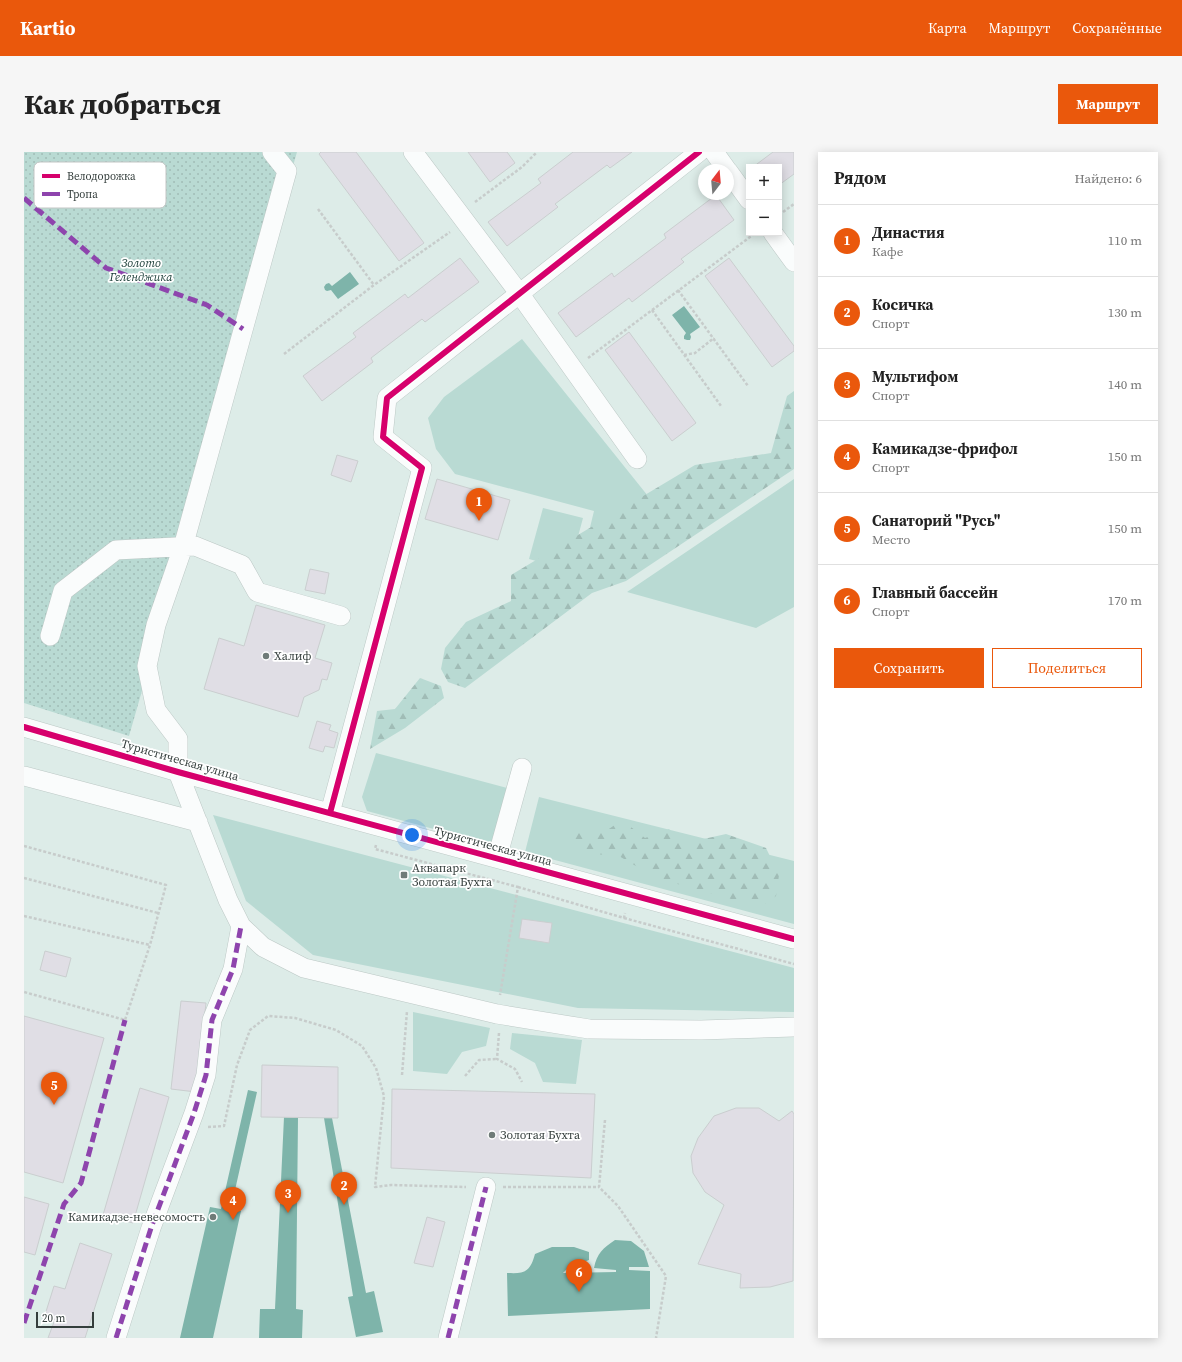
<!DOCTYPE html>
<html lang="ru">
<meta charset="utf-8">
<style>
body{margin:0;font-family:"Source Serif 4",serif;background:#f6f6f6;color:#222}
.controls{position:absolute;right:12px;top:12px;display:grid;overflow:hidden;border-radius:0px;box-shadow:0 2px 10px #0003}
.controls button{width:36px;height:36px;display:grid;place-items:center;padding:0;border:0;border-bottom:1px solid #e0e0e0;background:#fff;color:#222;font:20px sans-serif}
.compass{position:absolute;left:674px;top:12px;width:36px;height:36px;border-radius:50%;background:#fff;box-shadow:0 2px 10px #0003;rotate:16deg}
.scale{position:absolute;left:12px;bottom:10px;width:58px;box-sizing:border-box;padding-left:4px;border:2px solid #343e3c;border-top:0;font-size:11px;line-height:14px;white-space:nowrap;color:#343e3c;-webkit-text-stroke:3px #fff;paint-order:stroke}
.you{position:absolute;left:388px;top:683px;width:14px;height:14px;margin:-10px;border:3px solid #fff;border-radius:50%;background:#1a73e8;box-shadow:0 0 0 6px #1a73e833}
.badge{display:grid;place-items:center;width:26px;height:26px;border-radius:50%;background:#ea580c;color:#fff;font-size:13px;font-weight:700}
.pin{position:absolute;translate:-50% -33px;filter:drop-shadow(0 1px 2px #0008)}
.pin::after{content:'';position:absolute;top:21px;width:14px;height:12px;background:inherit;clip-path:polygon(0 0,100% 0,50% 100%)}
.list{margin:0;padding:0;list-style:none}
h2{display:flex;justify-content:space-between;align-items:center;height:52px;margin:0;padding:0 16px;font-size:17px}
h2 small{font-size:13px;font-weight:400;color:#767676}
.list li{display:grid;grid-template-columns:26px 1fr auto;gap:12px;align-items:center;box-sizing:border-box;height:72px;padding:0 16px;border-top:1px solid #e0e0e0}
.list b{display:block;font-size:15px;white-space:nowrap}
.list p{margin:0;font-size:13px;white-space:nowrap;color:#767676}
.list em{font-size:13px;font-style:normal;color:#767676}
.actions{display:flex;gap:8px;padding:12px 16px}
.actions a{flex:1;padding:9px 0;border:1px solid #ea580c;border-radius:0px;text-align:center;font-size:14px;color:#ea580c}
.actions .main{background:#ea580c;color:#fff}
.map{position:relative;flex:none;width:770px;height:1186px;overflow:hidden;border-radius:0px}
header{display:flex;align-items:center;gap:24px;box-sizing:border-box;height:56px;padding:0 20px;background:#ea580c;color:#fff}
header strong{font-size:19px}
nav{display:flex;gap:22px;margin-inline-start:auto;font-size:14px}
.intro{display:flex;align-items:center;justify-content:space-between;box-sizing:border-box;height:96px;padding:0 24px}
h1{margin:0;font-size:28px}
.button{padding:10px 18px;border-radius:0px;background:#ea580c;color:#fff;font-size:14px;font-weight:700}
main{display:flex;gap:24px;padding:0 24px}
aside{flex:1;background:#fff;border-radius:0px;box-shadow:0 2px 10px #0003}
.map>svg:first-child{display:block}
.green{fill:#b9dad3}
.forest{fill:url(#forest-firs)}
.park{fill:url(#park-dots)}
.water{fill:#7eb4aa}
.building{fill:#e0dee5;stroke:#cacecf}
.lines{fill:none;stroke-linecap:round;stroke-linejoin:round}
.minor-casing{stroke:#bcc8c5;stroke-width:20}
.path{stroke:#c7cccb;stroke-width:2.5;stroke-dasharray:3 2;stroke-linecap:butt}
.minor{stroke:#fafcfc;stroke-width:19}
.quiet{stroke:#8e44ad;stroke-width:5;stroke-dasharray:10 5;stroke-linecap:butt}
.cycleway-casing{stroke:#fff;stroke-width:8}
.cycleway{stroke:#d6006c;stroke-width:6}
.poi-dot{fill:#6f7b78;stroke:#fff;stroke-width:1.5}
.labels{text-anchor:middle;stroke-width:3.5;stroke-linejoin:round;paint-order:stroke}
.park-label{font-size:12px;font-style:italic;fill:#173a34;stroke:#fff}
.poi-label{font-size:12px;fill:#343e3c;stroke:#fff;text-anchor:start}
.street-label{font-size:12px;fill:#343e3c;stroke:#fff}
.key{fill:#fff;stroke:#c2c5c4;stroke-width:1}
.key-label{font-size:11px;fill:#343e3c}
</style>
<header>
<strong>Kartio</strong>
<nav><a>Карта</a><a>Маршрут</a><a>Сохранённые</a></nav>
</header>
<div class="intro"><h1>Как добраться</h1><a class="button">Маршрут</a></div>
<main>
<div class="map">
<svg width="770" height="1186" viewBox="0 0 770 1186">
<defs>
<pattern id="forest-firs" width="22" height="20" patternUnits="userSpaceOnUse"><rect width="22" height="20" fill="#b9dad3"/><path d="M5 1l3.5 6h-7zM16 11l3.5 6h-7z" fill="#a0bcb6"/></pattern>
<pattern id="park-dots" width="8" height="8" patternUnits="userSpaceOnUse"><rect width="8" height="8" fill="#b9dad3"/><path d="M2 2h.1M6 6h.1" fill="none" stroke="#a0bcb6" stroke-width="1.8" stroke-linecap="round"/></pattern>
</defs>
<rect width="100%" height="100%" fill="#ddece8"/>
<!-- green -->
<path class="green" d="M498,187L628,349L561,396L570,359L431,322L412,297L404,266L420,245Z
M770,327V455L732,476L603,440Z
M519,356L559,366L545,418L505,407Z
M352,601L487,637L469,693L343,659L338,645Z
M515,645L770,709V772L501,700Z
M189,663L770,816V860L554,856L289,803L222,749Z
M389,860L466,876L462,894L438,900L423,922L389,919Z
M488,881L558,888L552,932L519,930L511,911L486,897Z"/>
<!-- forest -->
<path class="forest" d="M770,239V317L602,429L568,441L441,536L424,530L417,517L421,496L442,470L487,449V423L671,313L747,301L763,244Z
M396,526L417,534L420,546L381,576L346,597L353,559L371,557Z
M598,668L621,686L645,677L657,692L702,682L742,696L755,723L752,744L736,755L632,726L595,704L558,701L548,691L553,679L579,681Z"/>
<!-- park -->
<path class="park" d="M0,0H273L105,584L0,551Z"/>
<!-- water -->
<path class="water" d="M326,120L335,132L314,147L307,138L303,139L301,138L300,135L302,132L305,131L308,134Z
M660,154L676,175L666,182L667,185L666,188H663L660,187V184L662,181L648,163Z
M224,938L233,940L207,1056L217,1059L189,1186H156L186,1055L197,1057Z
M260,965L274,966L272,1157L279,1158L278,1186H235L236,1157H251Z
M300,966H308L342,1141L350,1139L359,1180L332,1185L324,1145L329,1144Z
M591,1088L607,1089L620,1099L625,1115H605V1118L626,1119V1157L484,1164L483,1121C501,1122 506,1120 511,1102L528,1095H550L565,1100V1108L544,1116L539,1121L592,1120V1118L570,1116C573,1101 579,1096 591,1088Z"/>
<!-- building -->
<path class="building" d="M297,0H332L400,91L375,109L295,2Z
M444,0H483L491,11L466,30Z
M549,0H608L586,16L583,13L531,52L534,55L483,94L464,70L517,31L514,27Z
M749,0H770V22L755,33V15H729Z
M692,43L710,68L657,107L660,110L608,150L605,146L552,185L534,161L588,121L590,125L642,86L640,82Z
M436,106L455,130L401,170L398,167L347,206L349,210L298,249L279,224L332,185L329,181L381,142L384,146Z
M705,106L770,194V199L748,215L681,124Z
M605,180L672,271L648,289L581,198Z
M313,303L334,309L327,330L307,323Z
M413,327L486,348L474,388L401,367Z
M286,417L305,421L301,442L281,438Z
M232,453L301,473L291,506L308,511L303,528L298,527L295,538L280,545L274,565L180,537L195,486L220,494Z
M293,569L307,573L305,578L314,581L310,596L301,594L299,600L285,596Z
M498,767L528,771L525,791L495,786Z
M21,799L47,806L42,825L16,818Z
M157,849L182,851L172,940L147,937Z
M0,864L80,886L39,1031L0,1020Z
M238,913L314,915V966L237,965Z
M116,936L145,945L109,1071L79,1063Z
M368,937L571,942L567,1026L367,1016Z
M712,956H735L755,969L768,959L770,962L769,1129L746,1135L716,1136L717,1122L674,1112L700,1053L681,1040L669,1021L667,1004L674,986L690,964Z
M0,1045L25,1052L11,1103L0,1100Z
M403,1065L421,1070L409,1115L390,1111Z
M56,1091L88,1102L61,1186H24L30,1170L20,1166L30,1134L41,1137Z"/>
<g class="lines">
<!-- minor casing -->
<g class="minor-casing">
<path id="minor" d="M248,0L263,19L159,395L132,473L123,514L132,558L154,587V620L204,748L217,774L239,795L280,816L473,862L565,877L677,878L770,875
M389,0L495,141L613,307
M690,0L703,18
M704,19L725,48
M749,81L770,110
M26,484L39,439L92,398L171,394L218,413L233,440L317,464
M0,575L154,620L770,787
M0,624L174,670
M306,661L398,316L359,285L363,246L675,0
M473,706L498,616
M92,1186L127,1076L170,961L182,923L188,868L209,817L217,774
M424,1186L462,1035"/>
</g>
<!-- path -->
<path class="path" d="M451,50L498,15L513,0
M294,57L350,133
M755,63L770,52
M654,138L724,234
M628,158L697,254
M260,202L350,133L426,80
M660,203L671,201L690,186
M564,206L730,82
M352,693L351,697L494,735L476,843
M0,694L142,733L126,793L101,868L0,840
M0,726L134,761
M494,735L600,766L601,761
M0,764L126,793
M600,766L770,812
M475,881L473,907L491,917L498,930
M378,923L383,859
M441,924L455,908L473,907
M581,968L575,1035L594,1054L642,1124L632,1186
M184,975L200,974L213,913L226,878L244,864L271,866L312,878L338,894L352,916L360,944L351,1035L367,1033L442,1035
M479,1035H575"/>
<!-- minor -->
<use href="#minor" class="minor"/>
<!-- quiet -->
<path class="quiet" d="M0,46L82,116L183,153L219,177
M0,1171L40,1052L57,1031L101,868
M92,1186L127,1076L170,961L182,923L188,868L209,817L217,774
M424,1186L462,1035"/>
<!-- cycleway casing -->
<g class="cycleway-casing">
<path id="cycleway" d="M0,575L154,620L770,787
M306,661L398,316L359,285L363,246L675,0"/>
</g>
<!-- cycleway -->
<use href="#cycleway" class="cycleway"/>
</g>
<!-- markers -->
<g class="poi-dot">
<circle cx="242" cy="504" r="4"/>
<rect x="376" y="719" width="8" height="8" rx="2"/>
<circle cx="468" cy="983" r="4"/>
<circle cx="189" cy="1065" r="4"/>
</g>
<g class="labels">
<!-- park labels -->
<g class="park-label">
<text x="117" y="115">Золото<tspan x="117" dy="14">Геленджика</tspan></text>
</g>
<!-- poi labels -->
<g class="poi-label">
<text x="250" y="508">Халиф</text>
<text x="388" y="720">Аквапарк<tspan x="388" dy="14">Золотая Бухта</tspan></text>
<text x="476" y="987">Золотая Бухта</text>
<text x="181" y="1069" text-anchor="end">Камикадзе-невесомость</text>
</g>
<!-- street labels -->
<g class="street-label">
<text transform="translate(156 608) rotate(16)" y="4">Туристическая улица</text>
<text transform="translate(469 694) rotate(15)" y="4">Туристическая улица</text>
</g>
</g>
<!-- legend -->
<rect x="10" y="10" width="132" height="46" rx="6" class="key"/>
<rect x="18" y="22" width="18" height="4" fill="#d6006c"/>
<rect x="18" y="40" width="18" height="4" fill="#8e44ad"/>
<g class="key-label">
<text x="43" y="28">Велодорожка</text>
<text x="43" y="46">Тропа</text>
</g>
</svg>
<div class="controls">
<button>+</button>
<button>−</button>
</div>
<svg class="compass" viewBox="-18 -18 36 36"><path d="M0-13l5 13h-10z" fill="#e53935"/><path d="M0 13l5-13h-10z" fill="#767676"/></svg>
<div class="scale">20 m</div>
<div class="you"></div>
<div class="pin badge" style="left:455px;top:369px">1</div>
<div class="pin badge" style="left:320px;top:1053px">2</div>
<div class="pin badge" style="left:264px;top:1061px">3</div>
<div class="pin badge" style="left:209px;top:1068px">4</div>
<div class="pin badge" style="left:30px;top:953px">5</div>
<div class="pin badge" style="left:555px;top:1140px">6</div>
</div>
<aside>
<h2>Рядом<small>Найдено: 6</small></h2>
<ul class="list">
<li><span class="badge">1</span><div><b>Династия</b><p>Кафе</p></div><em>110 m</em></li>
<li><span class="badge">2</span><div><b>Косичка</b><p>Спорт</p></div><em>130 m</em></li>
<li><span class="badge">3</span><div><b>Мультифом</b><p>Спорт</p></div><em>140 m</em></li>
<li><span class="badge">4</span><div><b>Камикадзе-фрифол</b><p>Спорт</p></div><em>150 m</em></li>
<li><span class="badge">5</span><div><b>Санаторий &quot;Русь&quot;</b><p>Место</p></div><em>150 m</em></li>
<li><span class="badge">6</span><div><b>Главный бассейн</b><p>Спорт</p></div><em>170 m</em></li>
</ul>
<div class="actions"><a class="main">Сохранить</a><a>Поделиться</a></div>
</aside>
</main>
